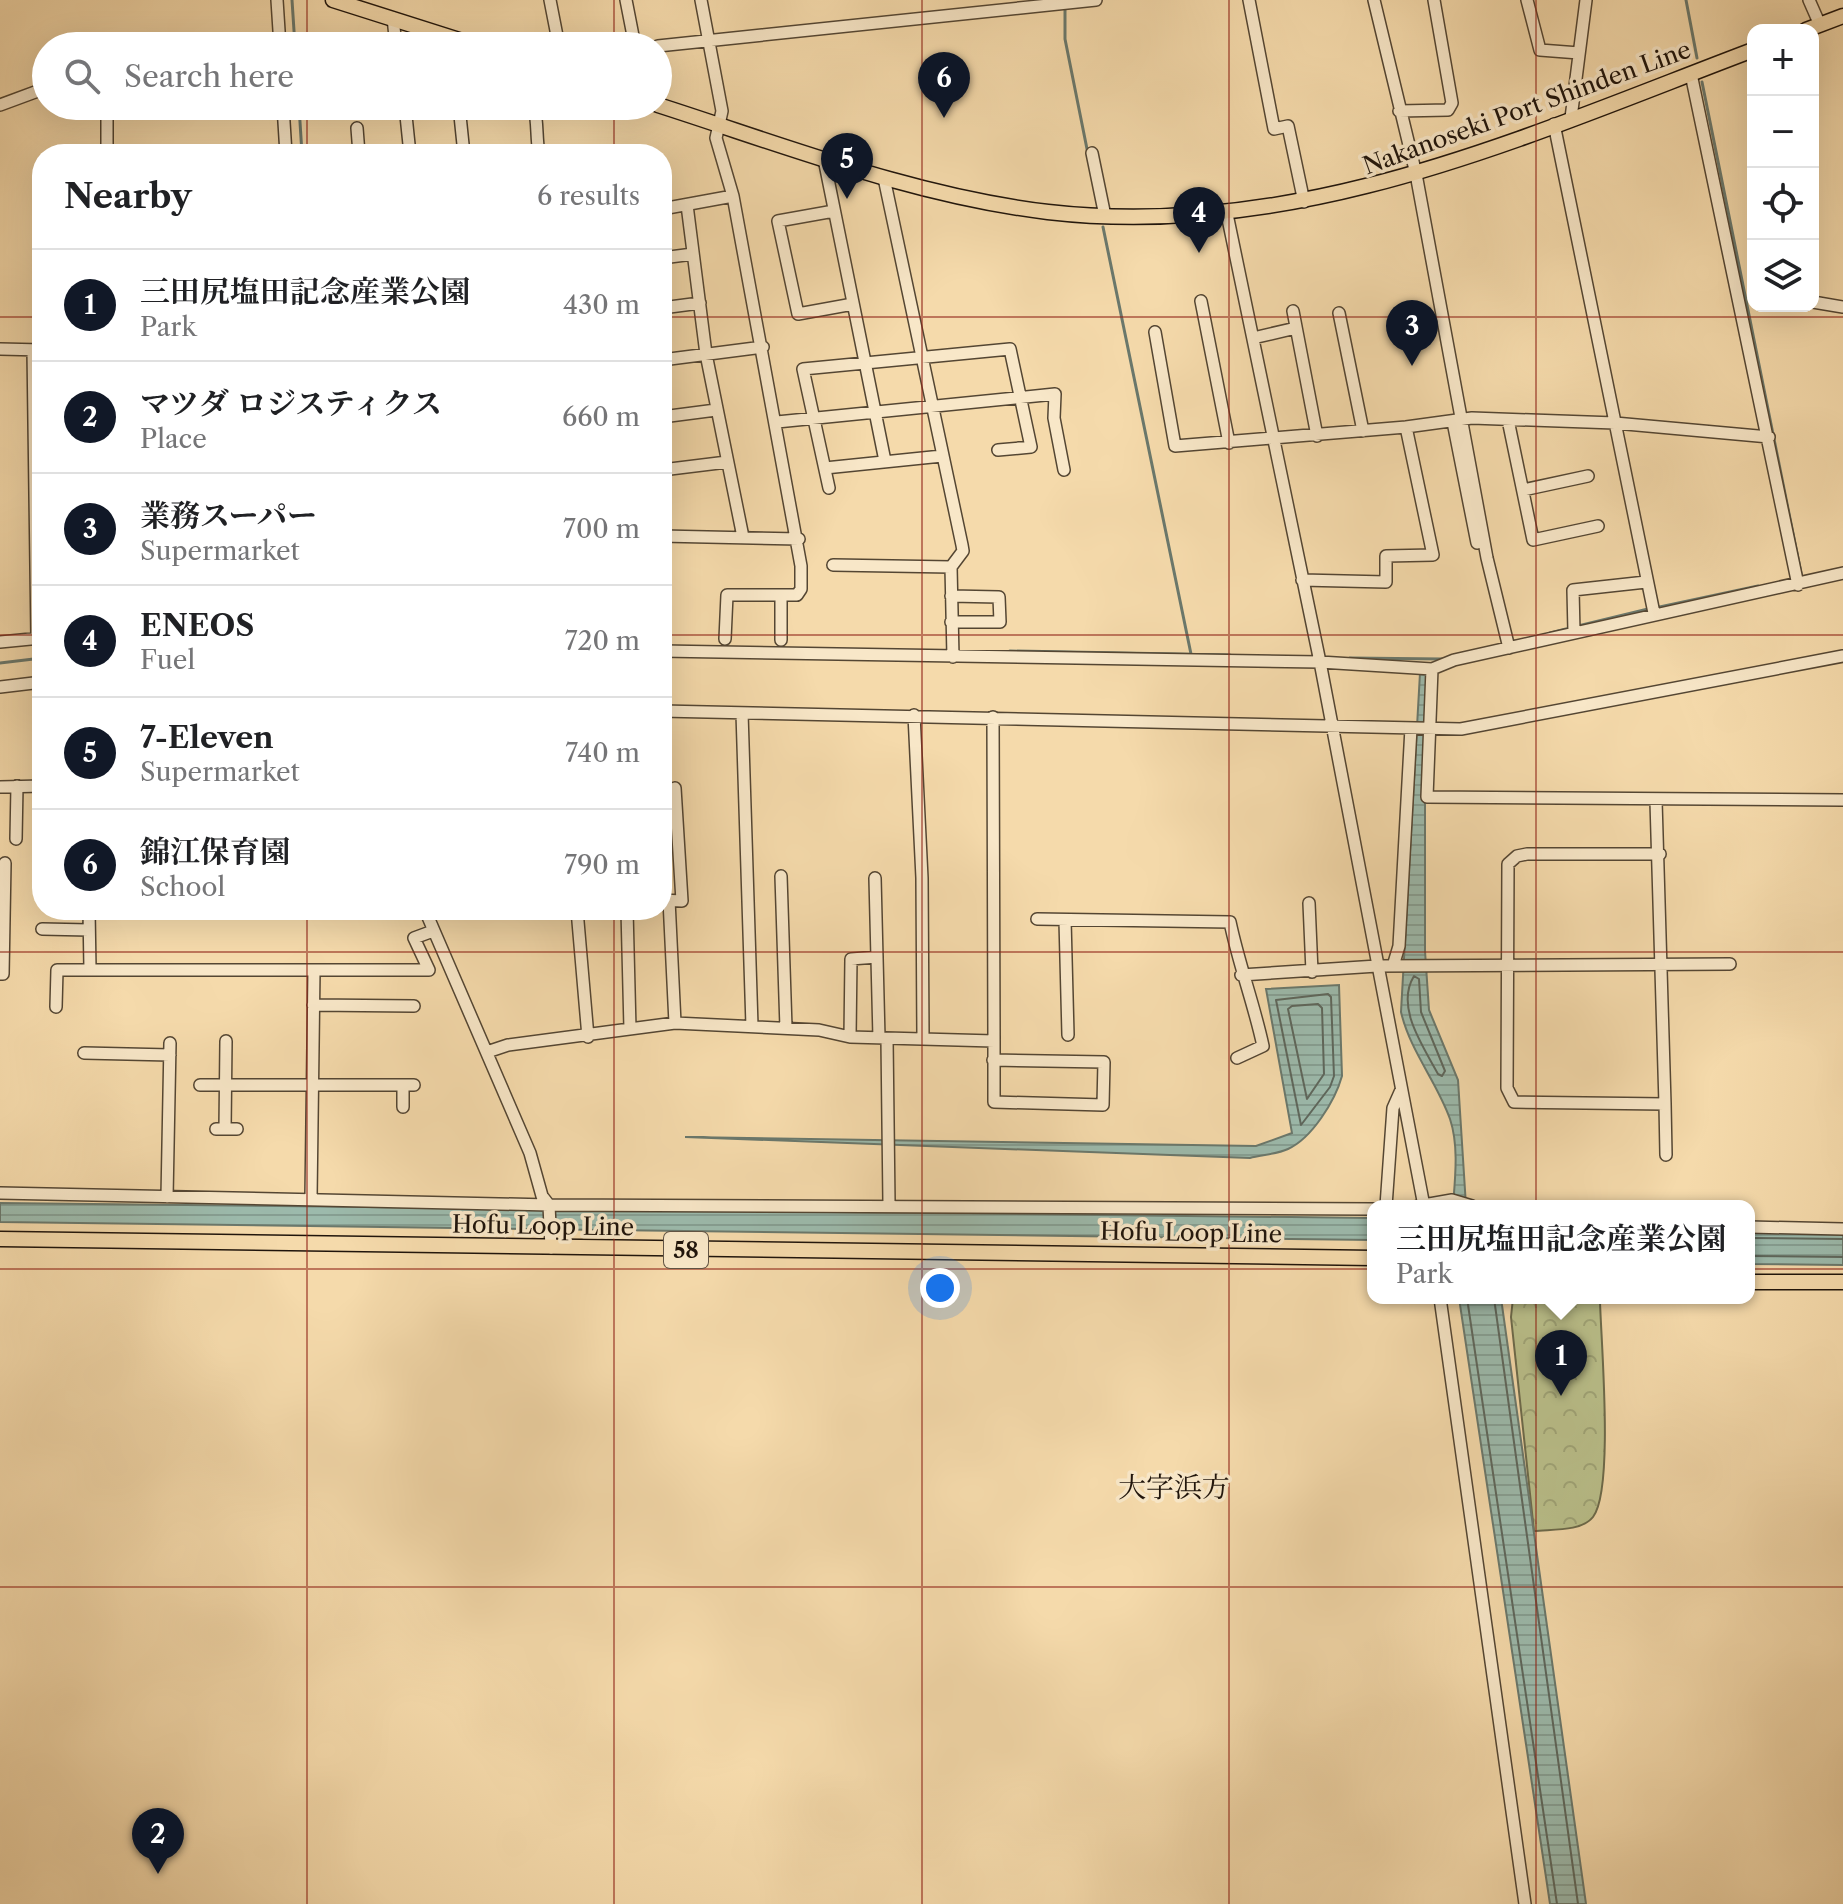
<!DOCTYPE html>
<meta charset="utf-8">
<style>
body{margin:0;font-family:"Libre Caslon Text","Noto Serif JP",serif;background:#f2f2f2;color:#202124}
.controls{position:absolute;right:24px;top:24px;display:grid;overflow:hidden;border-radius:16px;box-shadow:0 8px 32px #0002}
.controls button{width:72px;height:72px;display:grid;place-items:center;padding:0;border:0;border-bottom:2px solid #e0e0e0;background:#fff;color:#202124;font:40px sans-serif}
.you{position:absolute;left:940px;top:1288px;width:28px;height:28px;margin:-20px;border:6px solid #fff;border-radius:50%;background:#1a73e8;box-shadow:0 0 0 12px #1a73e833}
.badge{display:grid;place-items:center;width:52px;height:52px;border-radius:50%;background:#111827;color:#fff;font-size:26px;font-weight:700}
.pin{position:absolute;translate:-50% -66px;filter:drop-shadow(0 2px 4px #0008)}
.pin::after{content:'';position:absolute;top:42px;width:28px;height:24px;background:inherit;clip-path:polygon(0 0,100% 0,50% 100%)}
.popup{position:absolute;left:1367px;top:1200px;width:388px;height:104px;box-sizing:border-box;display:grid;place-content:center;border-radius:16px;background:#fff;filter:drop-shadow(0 2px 6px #0005);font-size:26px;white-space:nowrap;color:#757577}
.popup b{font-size:30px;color:#202124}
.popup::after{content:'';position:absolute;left:50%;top:100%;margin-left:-16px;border:16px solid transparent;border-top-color:#fff}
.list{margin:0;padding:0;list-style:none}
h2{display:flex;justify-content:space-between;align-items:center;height:104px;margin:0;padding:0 32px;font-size:34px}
h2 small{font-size:26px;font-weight:400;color:#757577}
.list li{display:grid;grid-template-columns:52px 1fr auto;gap:24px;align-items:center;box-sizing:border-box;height:112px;padding:0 32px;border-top:2px solid #e0e0e0}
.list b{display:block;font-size:30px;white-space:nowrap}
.list p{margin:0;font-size:26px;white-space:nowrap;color:#757577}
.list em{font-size:26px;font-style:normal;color:#757577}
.icon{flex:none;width:44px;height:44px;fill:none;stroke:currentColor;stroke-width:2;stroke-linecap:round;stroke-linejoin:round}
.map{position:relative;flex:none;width:1843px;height:1904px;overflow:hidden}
.search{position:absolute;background:#fff;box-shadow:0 8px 32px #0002;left:32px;top:32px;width:640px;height:88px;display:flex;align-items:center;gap:20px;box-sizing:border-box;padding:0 28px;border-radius:44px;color:#757577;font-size:30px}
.panel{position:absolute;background:#fff;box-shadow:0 8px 32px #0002;left:32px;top:144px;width:640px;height:776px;border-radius:32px}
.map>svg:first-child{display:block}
.park{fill:url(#park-crowns);stroke:#6c6a4b;stroke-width:2}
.water{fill:url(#water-rules);stroke:#6a786c;stroke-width:2}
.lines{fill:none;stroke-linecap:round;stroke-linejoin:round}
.shore{stroke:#5e675c;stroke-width:2}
.stream{stroke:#6a786c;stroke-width:3}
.minor-casing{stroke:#544633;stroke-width:14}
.major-casing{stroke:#1f140b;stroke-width:17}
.minor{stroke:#f8e7c8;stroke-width:11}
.major{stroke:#f5daab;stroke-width:14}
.grid{fill:none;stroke:#8f2418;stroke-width:2;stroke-opacity:0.55}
.labels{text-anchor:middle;stroke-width:7;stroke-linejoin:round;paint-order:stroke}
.shield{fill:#f8e7c8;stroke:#605344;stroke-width:2}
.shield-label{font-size:22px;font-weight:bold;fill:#1f140b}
.street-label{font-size:24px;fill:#1f140b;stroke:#f8e7c8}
.quarter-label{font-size:28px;fill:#1f140b;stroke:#f8e7c8}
</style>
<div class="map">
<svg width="1843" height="1904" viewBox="0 0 1843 1904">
<defs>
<pattern id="park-crowns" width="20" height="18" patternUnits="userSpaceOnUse" patternTransform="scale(2)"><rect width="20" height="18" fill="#bac08b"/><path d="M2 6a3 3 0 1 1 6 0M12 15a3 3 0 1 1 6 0" fill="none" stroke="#9fa477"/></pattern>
<pattern id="water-rules" width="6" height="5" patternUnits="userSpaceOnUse" patternTransform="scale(2)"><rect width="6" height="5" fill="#9cbaac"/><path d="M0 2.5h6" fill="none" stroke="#869f93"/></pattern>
</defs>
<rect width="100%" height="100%" fill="#f5daab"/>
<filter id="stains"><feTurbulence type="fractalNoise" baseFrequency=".0025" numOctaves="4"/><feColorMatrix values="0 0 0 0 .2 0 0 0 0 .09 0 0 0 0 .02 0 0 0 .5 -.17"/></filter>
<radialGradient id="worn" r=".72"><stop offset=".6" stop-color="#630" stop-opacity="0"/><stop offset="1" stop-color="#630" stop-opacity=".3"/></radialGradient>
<!-- park -->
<path class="park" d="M1513,1298L1600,1301C1601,1342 1614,1490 1593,1517C1581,1532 1551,1529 1534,1531L1511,1317Z"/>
<!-- water -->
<path class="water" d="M1420,673H1430L1425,802V951L1429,1010L1458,1080L1466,1206H1453C1455,1179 1459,1146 1450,1119C1437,1082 1410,1051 1401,1012Z
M1339,985L1342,1076C1335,1101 1312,1138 1288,1149C1277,1154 1262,1155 1250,1158L685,1137L1256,1146L1292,1133L1266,989Z
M0,1203L1373,1218V1240L0,1222Z
M1749,1230L1843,1232V1265L1749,1264Z
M1459,1298H1501L1586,1904H1550Z"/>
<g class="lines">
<!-- shore -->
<path class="shore" d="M1414,976L1419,979L1421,1012L1445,1071L1442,1076L1438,1074C1423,1046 1395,1007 1414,976Z
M1328,994L1331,997L1334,1076L1330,1087L1301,1125L1276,1000Z
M1318,1004L1322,1008L1324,1074L1307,1099L1288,1009L1292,1006Z
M1749,1238L1843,1239
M1749,1256L1843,1257
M1467,1298L1557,1904
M1494,1298L1578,1904"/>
<!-- stream -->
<path class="stream" d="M292,0L295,46
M1686,0L1697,58
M1065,8V39L1088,154
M1702,82L1802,578
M299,106L302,154
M1103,227L1191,654
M1655,608L1758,586
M1578,626L1648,609
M1550,633L1570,628
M1010,651L1230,655
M1350,658L1442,659
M0,663L42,658"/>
<!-- minor casing -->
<g class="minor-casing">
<path id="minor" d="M277,0L280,46
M550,0L559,46
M626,0L635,46
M701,0L722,111L716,138L733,196L801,566V589L797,595H727L725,639
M1249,0L1274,129L1288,126L1304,202
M1374,0L1416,174L1487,558L1509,648
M1527,0L1540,50L1579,53
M1809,0L1820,25
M393,18L396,46
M658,46L1096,0
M1691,74L1798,585
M0,105L46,88
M283,106L286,154
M405,106L410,154
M459,106L464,154
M534,106C538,123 536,137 539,154
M1399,111L1448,110L1452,103L1434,0
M1571,118L1586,0
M1554,124L1654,613
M357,128L359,154
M494,153V154
M1092,153L1105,216
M107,154V106
M824,159L885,461
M884,178L962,545L963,551L951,567L953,657
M687,205L706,354L743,537
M662,209L733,196
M834,211L778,221L798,314L853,304
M1227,214L1320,662L1424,1206
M662,258L693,254
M1201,301L1229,443
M1813,302L1843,307
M662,308L700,303
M1293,311L1317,436
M1339,313L1363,431
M1155,332L1175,446L1406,427L1472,418L1615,423L1769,437
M1253,338L1296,328
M0,349L42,350
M33,350L37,638
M662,360L763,347
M662,417L716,410
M1508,420L1533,540L1598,526
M777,422L1055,394L1054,418L1064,470
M1453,422L1477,543
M825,468L942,456
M662,470L727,462
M829,488L803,369L1010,349L1031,447L998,450
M1523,490L1588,476
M662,536L799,539
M833,565L951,567
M1302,580L1386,582V556L1433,555L1406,427
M951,596L999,597L1000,622H951
M1574,632L1573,590L1646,582
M781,640V596
M0,642L41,638
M662,651L1320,662L1432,669L1454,660L1843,573
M1432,669L1427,797L1843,800
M0,687L42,682
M662,711L1461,729L1843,656
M742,713L752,1026
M914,715L922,878L923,1038
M993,717L994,1041V1102L1103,1105L1104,1062L993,1060
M0,787L42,786
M1656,801L1665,1104L1514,1102L1507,1088L1508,864L1517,856L1527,854H1660
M16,839L17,786
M781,876L786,1028
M875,878L879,1038
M662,900L682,901L675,788
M669,900L675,1023
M1309,903L1312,972
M89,910L90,969
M425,910L530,1153L542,1196L549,1205L551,1248
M577,910L588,1037
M627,910L630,1029
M1037,919L1230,922C1239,965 1254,1004 1263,1046L1237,1058
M1065,920L1068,1035
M42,929L89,930
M1393,966L1399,946L1411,728
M0,974H3L5,863
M1241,975L1377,966L1730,964
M313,1005L414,1006
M56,1007L57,970H429L414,938L433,931
M850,1037L851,959L877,957
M887,1039L889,1204
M487,1052L508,1045L675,1023L819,1030L850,1037L994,1041
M84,1053L170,1055
M200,1085H414
M403,1085V1107
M1665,1104L1666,1155
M216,1129H237
M225,1129L226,1041
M0,1193L549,1205L1373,1209
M167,1197L170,1043
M311,1198L314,970
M1386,1206L1393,1108L1401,1090
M1418,1206L1452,1200L1472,1206
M1749,1227L1843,1229
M1440,1298L1525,1904"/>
</g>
<!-- major casing -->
<g class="major-casing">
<path id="major" d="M333,0L478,46
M1806,30L1843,16
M658,105C786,146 914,196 1048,212C1300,241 1523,137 1753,50
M0,1239L1373,1258
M1749,1282H1843"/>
</g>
<!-- minor -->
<use href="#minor" class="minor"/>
<!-- major -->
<use href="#major" class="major"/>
</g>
<!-- grid -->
<path class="grid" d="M307,0V46M614,0V46M922,0V1904M1229,0V1904M1536,0V1904M307,106V154M614,106V154M0,317H42M662,317H1843M0,635H42M662,635H1843M307,910V1904M614,910V1904M0,952H1843M0,1269H1843M0,1587H1843"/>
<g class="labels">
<!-- shield labels -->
<rect class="shield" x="664" y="1232" width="44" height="36" rx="6"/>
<g class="shield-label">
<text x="686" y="1258">58</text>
</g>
<!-- street labels -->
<g class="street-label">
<text transform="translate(1527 108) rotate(-20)" y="8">Nakanoseki Port Shinden Line</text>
<text transform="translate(543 1226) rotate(1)" y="8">Hofu Loop Line</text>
<text transform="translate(1191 1233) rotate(1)" y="8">Hofu Loop Line</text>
</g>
<!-- quarter labels -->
<g class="quarter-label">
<text x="1174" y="1497">大字浜方</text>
</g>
</g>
<rect width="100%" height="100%" filter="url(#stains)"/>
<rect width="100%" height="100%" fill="url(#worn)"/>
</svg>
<div class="controls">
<button>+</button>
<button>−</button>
<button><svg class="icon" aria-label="locate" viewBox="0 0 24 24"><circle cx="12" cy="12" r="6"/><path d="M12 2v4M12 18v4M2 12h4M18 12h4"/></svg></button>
<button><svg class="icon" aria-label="layers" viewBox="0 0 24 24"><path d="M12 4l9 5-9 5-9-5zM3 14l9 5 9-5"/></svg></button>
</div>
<div class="you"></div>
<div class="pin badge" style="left:1561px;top:1396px">1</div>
<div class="popup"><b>三田尻塩田記念産業公園</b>Park</div>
<div class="pin badge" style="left:158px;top:1874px">2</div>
<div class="pin badge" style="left:1412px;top:366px">3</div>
<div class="pin badge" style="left:1199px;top:253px">4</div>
<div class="pin badge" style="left:847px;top:199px">5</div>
<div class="pin badge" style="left:944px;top:118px">6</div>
<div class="search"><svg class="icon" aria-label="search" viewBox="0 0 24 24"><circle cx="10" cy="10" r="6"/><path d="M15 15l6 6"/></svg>Search here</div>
<section class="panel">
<h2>Nearby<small>6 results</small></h2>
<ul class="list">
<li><span class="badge">1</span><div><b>三田尻塩田記念産業公園</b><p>Park</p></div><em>430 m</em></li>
<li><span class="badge">2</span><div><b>マツダ ロジスティクス</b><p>Place</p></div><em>660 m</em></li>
<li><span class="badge">3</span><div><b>業務スーパー</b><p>Supermarket</p></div><em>700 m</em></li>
<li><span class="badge">4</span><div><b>ENEOS</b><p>Fuel</p></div><em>720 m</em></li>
<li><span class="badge">5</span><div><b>7-Eleven</b><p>Supermarket</p></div><em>740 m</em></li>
<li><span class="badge">6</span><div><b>錦江保育園</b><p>School</p></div><em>790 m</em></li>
</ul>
</section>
</div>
